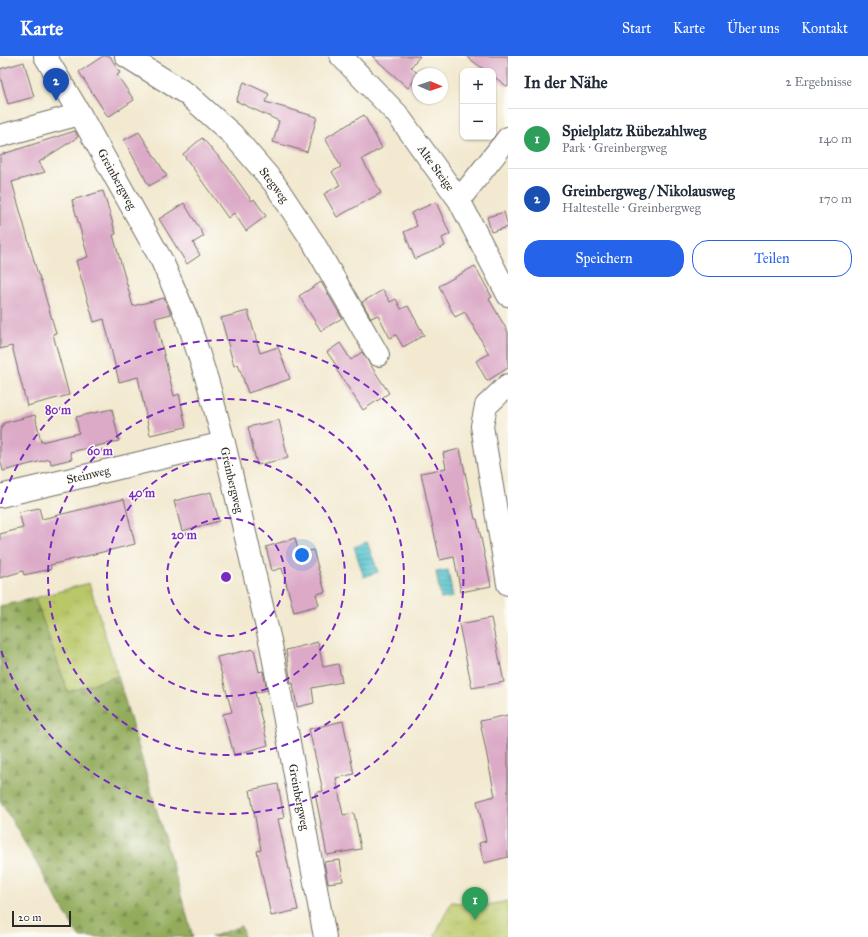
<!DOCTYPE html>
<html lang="de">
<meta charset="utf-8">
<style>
body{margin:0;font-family:"IM FELL Great Primer",serif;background:#f6f6f7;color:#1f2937}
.controls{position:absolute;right:12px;top:12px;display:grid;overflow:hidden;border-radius:8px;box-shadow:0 1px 3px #0004}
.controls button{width:36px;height:36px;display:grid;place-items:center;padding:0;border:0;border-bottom:1px solid #e0e1e3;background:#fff;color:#1f2937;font:20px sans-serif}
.compass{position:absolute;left:412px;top:12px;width:36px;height:36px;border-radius:50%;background:#fff;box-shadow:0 1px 3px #0004;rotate:92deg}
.scale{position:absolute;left:12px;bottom:10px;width:59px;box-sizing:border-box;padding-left:4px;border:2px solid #2b2b2b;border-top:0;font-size:11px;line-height:14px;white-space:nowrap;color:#2b2b2b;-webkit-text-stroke:3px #fdfcf7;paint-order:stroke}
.you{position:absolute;left:302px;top:499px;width:14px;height:14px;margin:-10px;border:3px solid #fff;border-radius:50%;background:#1a73e8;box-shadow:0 0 0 6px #1a73e833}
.badge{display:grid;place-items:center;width:26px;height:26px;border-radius:50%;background:#2563eb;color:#fff;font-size:13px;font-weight:700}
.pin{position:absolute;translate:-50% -33px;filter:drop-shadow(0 1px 2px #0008)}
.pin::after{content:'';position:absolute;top:21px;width:14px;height:12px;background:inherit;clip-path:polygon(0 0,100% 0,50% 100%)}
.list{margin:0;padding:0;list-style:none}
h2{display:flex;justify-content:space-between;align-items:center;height:52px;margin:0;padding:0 16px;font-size:17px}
h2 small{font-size:13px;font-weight:400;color:#747a83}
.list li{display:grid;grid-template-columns:26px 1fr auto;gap:12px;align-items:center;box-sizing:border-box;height:60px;padding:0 16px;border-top:1px solid #e0e1e3}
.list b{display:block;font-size:15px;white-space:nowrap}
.list p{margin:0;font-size:13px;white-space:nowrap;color:#747a83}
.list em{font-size:13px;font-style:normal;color:#747a83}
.actions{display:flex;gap:8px;padding:12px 16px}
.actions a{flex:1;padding:9px 0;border:1px solid #2563eb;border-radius:16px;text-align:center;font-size:14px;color:#2563eb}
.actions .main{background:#2563eb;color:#fff}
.map{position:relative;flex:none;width:508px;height:881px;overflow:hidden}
header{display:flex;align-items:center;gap:24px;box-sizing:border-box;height:56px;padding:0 20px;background:#2563eb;color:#fff}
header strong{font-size:19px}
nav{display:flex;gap:22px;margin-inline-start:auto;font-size:14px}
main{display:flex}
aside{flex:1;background:#fff}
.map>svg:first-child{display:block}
.grass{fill:url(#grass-tufts);stroke:#72794a}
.forest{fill:url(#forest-firs);stroke:#5f6c44}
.water{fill:url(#water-rules);stroke:#42787c}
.building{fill:#dcaac7}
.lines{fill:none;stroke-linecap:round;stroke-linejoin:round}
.minor-casing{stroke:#716e65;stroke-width:24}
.minor{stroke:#fff;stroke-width:22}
.ring{fill:none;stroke:#7b2cbf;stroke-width:2;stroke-dasharray:7 5}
.labels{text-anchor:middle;stroke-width:3;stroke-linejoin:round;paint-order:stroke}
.street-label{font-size:12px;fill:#2b2b2b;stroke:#fdfcf7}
.centre{fill:#7b2cbf;stroke:#fdfcf7;stroke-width:2}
.ring-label{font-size:12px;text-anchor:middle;font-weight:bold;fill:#7b2cbf;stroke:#fdfcf7;stroke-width:3;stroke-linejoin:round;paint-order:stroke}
</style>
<header>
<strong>Karte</strong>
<nav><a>Start</a><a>Karte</a><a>Über uns</a><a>Kontakt</a></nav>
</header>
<main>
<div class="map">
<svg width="508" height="881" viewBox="0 0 508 881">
<defs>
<pattern id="grass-tufts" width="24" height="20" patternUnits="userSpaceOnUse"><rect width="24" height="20" fill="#bac768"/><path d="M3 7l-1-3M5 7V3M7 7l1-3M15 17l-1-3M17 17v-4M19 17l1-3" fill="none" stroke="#a0ab5a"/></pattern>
<pattern id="forest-firs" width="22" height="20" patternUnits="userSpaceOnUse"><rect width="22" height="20" fill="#93ac5c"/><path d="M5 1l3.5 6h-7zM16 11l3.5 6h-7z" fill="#788c4c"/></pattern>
<pattern id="water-rules" width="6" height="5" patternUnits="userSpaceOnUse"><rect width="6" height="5" fill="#58c5ce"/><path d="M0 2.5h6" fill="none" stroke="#49a0a7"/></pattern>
</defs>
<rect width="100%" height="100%" fill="#fdfcf7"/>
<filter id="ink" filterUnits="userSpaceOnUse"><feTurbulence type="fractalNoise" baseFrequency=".025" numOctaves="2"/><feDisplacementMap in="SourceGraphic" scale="8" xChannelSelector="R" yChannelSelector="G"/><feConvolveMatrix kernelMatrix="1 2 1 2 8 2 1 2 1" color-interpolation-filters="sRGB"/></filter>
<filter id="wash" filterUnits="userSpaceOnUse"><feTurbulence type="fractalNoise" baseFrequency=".012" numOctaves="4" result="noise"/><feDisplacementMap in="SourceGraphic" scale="16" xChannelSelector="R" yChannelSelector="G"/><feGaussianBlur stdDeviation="0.9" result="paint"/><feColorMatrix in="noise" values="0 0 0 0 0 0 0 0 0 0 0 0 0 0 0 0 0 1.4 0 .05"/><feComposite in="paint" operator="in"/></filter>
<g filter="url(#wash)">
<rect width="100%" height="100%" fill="#f2e9d0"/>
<!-- grass -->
<path class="grass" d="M89,527L118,620L68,636L35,542Z
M508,845V881H435V879L451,846L487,849Z"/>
<!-- forest -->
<path class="forest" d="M35,542L68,636L118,620L193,881H79L0,744V550Z
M241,870L244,881H211Z"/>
<!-- water -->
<path class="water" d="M367,486L378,516L364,521L354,491Z
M448,514L453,541L441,543L436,516Z"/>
<g id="blocks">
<!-- building -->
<path class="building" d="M103,0H110L120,17L117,19L134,44L108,61L79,16Z
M372,0H420L411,11L418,18V20L408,32Z
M466,0H508V31L493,20V15H486Z
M24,6L34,41L8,48L0,20V13Z
M244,26L269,38L265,46L317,61L307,96L273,86L279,65L236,45Z
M364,59L382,92L362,103L381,137L337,161L324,138L340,129L332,116L341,111L325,82Z
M75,75L78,81L39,106L45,116L12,126L38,219H39L56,277L53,278L69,339L27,350L12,290L0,293V99Z
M139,76L167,120L149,130L124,84Z
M202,82L227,110L252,145L254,143L266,160L246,175L234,157L228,162L183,98Z
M103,135L116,178L113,179L133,250L164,242L171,258L155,262L174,340L179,338L186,371L150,379L138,321L119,326L104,263L94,266L76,205L88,201L72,144Z
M436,146L450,178L442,182L445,190L415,203L404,176L417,170L411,157Z
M184,147L204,180L193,187L200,199L187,208L159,163Z
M504,156L508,171L491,176L487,161Z
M475,210L492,241L489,243L508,276V312L487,325L476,305L489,298L465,256L455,261L439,230Z
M321,226L342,262L321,275L299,240Z
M383,234L390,246L396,243L401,253L408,250L424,279L403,291L396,279L390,282L378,259L371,262L362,246Z
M248,255L260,297L278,291L290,323L248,337L238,308L234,310L221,262Z
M340,287L351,304L362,296L389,337L363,354L336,313L338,312L327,296Z
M112,353L119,385L70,396L72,403L51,408L50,403L3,415L0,402V375L4,367L35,359L41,386L79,377L76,361Z
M279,364L288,402L257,409L248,371Z
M460,393L475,463H477L491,530L461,536L454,501L440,504L421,417L446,412L443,397Z
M211,436L219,465L182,475L174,445Z
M124,443L135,488L50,509L51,513L24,519L23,515L0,522V478L23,472L19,456L39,452L42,463Z
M295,482L299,498L313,494L325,536L316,538L319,549L294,556L282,512L272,515L266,491Z
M491,562L504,626L472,632L459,568Z
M318,586L323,611L338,608L342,626L312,632L314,647L297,651L293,627L291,628L286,594Z
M254,593L259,616L263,615L267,634L255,637L268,689L234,699L223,658L232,656L217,601Z
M508,659V801L484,807L479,787L486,785L477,745L495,740L480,665Z
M343,665L354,718L336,722L343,759L354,757L361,793L327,799L315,737L323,735L309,673Z
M278,728L284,762L278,763L298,854L271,860L257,795L261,794L250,734Z
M340,804L343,825L328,827L324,806Z"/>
</g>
</g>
<g filter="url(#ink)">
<use href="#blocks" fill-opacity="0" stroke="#716e65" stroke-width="1"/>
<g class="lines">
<!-- minor casing -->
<g class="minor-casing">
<path id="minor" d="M45,0L80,58L162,205L188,265L208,327L224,387L271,589L325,881
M126,0L187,38L233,79L274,127L313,186L378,299
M341,0L397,58L459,144L508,239
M0,80L80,58
M459,144L508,82
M508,329L486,350L482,370L508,528
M0,440L224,387"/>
</g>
<!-- minor -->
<use href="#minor" class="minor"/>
</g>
</g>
<!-- distance rings -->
<g class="ring">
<circle cx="226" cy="521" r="59"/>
<circle cx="226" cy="521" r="119"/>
<circle cx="226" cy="521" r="178"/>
<path d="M1 448A237 237 0 1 1 1 594"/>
</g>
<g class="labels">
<!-- street labels -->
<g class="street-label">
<text transform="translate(436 112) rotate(54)" y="4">Alte Steige</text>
<text transform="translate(117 123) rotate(61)" y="4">Greinbergweg</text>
<text transform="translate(274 129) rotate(53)" y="4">Stegweg</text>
<text transform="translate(88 419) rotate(-13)" y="4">Steinweg</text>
<text transform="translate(232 424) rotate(77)" y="4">Greinbergweg</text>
<text transform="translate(299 741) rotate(79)" y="4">Greinbergweg</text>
</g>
</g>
<circle cx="226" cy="521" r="6" class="centre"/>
<g class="ring-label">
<text x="58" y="358">80 m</text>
<text x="100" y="399">60 m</text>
<text x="142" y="441">40 m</text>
<text x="184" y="483">20 m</text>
</g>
</svg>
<div class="controls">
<button>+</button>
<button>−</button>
</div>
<svg class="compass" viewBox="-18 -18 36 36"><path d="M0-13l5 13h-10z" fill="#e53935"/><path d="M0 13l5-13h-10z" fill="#747a83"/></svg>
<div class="scale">20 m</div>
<div class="you"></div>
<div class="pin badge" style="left:475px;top:864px;background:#2e9e5b">1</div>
<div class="pin badge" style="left:56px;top:45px;background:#1a4fb4">2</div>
</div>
<aside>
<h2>In der Nähe<small>2 Ergebnisse</small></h2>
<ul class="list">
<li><span class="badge" style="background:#2e9e5b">1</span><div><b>Spielplatz Rübezahlweg</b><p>Park · Greinbergweg</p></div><em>140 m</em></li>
<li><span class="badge" style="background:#1a4fb4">2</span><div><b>Greinbergweg / Nikolausweg</b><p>Haltestelle · Greinbergweg</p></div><em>170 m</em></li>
</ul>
<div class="actions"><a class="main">Speichern</a><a>Teilen</a></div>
</aside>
</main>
